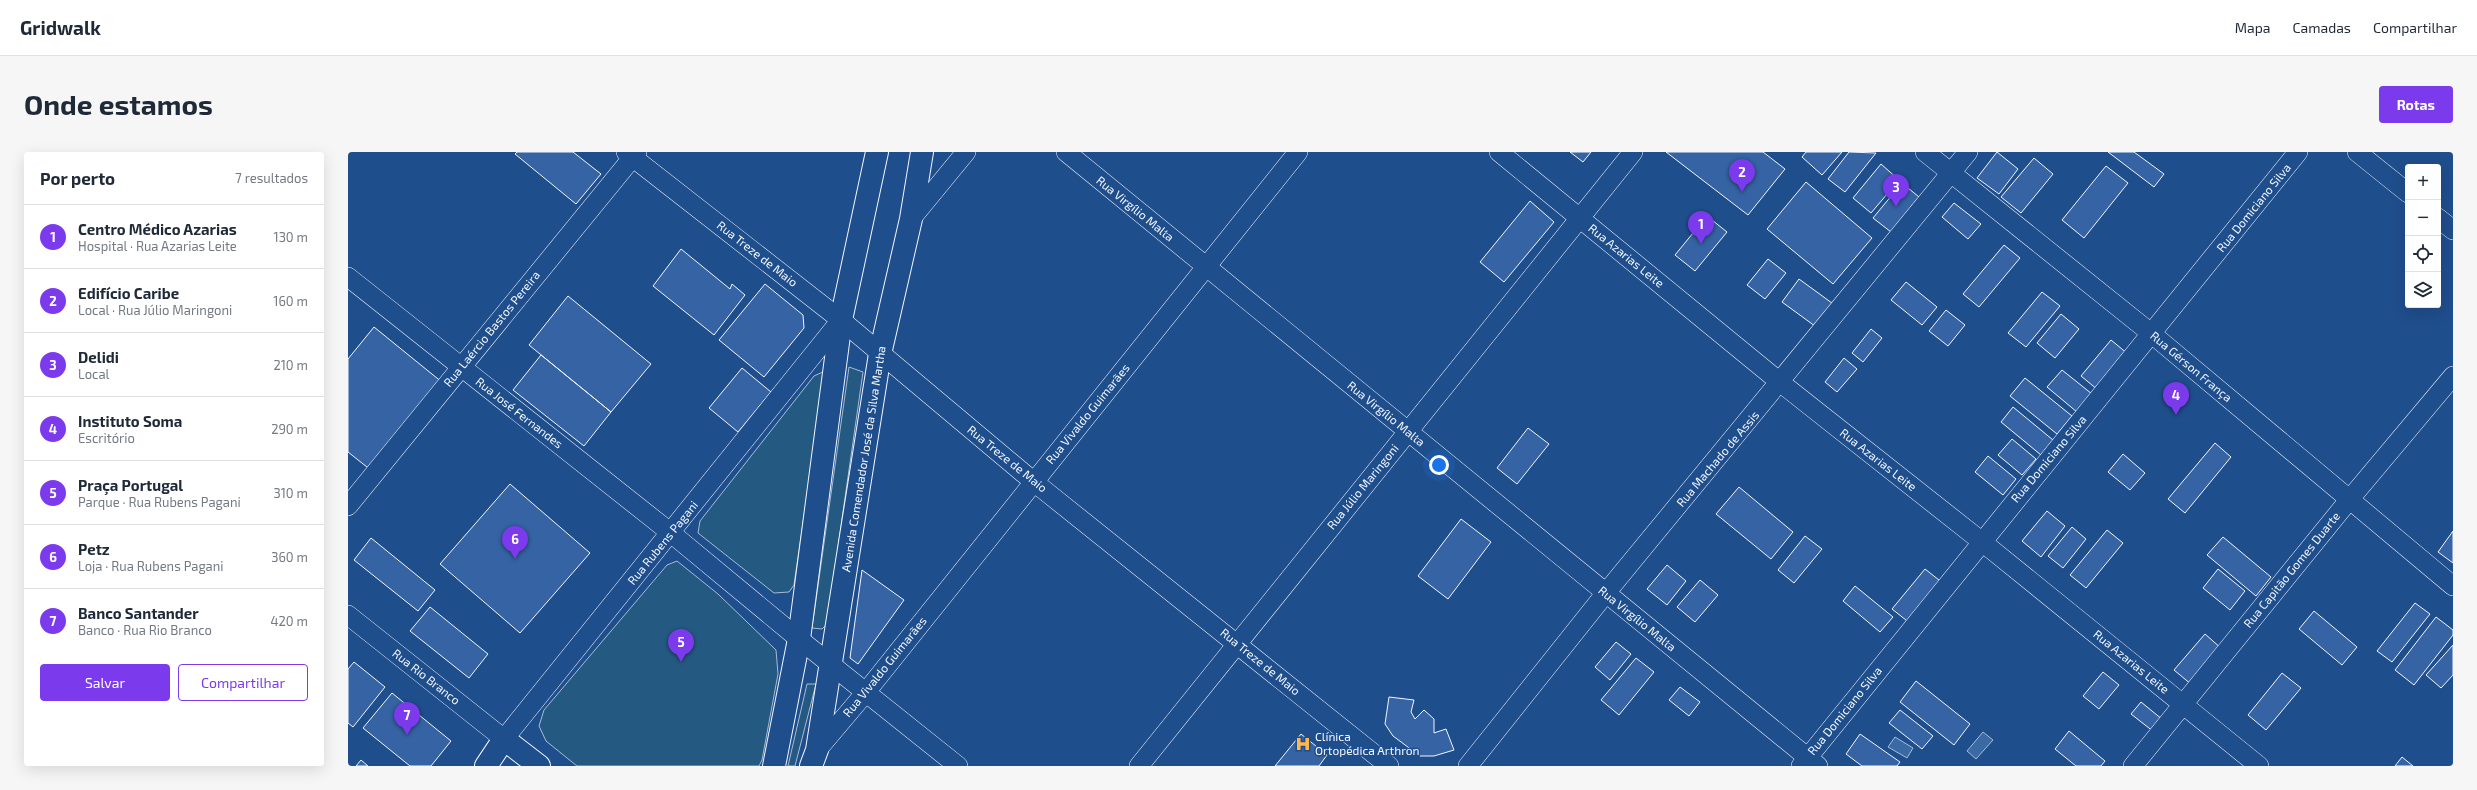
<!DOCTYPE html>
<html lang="pt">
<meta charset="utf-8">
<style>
body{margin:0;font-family:"Exo 2",sans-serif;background:#f6f6f7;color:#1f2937}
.controls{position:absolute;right:12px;top:12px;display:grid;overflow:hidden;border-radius:4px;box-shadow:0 4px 16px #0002}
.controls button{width:36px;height:36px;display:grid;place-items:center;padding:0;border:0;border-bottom:1px solid #e0e1e3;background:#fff;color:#1f2937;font:20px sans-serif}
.you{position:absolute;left:1091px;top:313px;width:14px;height:14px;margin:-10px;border:3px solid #fff;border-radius:50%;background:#1a73e8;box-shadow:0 0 0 6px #1a73e833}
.badge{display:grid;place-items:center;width:26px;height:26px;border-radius:50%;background:#7c3aed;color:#fff;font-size:13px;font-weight:700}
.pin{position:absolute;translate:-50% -33px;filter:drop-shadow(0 1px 2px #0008)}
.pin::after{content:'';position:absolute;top:21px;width:14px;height:12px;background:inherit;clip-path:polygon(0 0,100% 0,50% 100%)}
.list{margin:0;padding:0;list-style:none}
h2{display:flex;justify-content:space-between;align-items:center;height:52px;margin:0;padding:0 16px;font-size:17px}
h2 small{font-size:13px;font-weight:400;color:#747a83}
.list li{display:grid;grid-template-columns:26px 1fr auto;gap:12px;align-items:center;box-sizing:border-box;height:64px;padding:0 16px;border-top:1px solid #e0e1e3}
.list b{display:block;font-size:15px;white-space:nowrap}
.list p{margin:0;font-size:13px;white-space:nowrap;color:#747a83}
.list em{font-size:13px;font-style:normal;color:#747a83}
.actions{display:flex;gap:8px;padding:12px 16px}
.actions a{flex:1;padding:9px 0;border:1px solid #7c3aed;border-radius:4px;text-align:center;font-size:14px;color:#7c3aed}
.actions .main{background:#7c3aed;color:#fff}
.icon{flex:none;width:22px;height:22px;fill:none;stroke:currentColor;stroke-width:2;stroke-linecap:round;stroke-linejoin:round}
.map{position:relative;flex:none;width:2105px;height:614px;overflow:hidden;border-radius:4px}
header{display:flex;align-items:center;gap:24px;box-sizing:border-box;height:56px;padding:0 20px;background:#fff;border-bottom:1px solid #e0e1e3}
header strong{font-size:19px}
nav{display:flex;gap:22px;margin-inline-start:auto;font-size:14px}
.intro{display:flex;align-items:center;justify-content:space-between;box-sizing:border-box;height:96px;padding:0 24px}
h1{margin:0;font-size:28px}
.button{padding:10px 18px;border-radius:4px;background:#7c3aed;color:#fff;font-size:14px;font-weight:700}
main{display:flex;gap:24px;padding:0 24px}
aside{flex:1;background:#fff;border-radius:4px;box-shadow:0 4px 16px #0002}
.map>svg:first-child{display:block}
.green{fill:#245a82;stroke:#a8bbd7}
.water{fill:#3b69a3;stroke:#a8bbd7}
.building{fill:#3563a3;stroke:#f2f6ff}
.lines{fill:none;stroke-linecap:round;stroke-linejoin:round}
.minor-casing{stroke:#f2f6ff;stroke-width:20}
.major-casing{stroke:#f2f6ff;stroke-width:24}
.minor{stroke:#1f4e8c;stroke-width:19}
.major{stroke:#1f4e8c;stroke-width:22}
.labels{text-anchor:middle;stroke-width:3;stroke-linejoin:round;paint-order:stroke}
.street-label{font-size:12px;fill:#f2f6ff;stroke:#1f4e8c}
.poi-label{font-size:12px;fill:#f2f6ff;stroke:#1f4e8c;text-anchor:start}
</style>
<header>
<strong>Gridwalk</strong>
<nav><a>Mapa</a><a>Camadas</a><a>Compartilhar</a></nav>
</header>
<div class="intro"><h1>Onde estamos</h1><a class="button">Rotas</a></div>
<main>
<aside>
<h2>Por perto<small>7 resultados</small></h2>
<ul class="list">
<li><span class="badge">1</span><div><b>Centro Médico Azarias</b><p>Hospital · Rua Azarias Leite</p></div><em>130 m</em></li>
<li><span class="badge">2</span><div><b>Edifício Caribe</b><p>Local · Rua Júlio Maringoni</p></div><em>160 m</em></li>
<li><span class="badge">3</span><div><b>Delidi</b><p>Local</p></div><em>210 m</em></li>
<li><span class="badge">4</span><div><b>Instituto Soma</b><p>Escritório</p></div><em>290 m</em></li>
<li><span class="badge">5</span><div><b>Praça Portugal</b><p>Parque · Rua Rubens Pagani</p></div><em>310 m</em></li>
<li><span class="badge">6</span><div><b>Petz</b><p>Loja · Rua Rubens Pagani</p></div><em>360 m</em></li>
<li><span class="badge">7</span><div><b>Banco Santander</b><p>Banco · Rua Rio Branco</p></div><em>420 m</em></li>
</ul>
<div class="actions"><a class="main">Salvar</a><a>Compartilhar</a></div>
</aside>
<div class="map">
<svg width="2105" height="614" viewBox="0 0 2105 614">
<rect width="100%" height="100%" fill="#1f4e8c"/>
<!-- green -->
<path class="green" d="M501,215L515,220L479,472L474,477L464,476Z
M477,219L446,433L441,440L426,441L350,381L352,369L466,224Z
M329,409L370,442L428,498L430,522L414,608L411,614H229L198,589L191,574L196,558L319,413Z
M459,532H468L447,614H440Z"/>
<!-- water -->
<path class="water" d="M1635,580L1645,588L1628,607L1619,599Z
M1547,585L1565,596L1559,606L1540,595Z"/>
<!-- building -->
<path class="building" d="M169,0H225L253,22L228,52L167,2Z
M1222,0H1243L1235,10Z
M1318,0H1415L1437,17L1400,63Z
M1458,0H1494L1474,23L1454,5Z
M1501,0L1528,1L1497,40L1480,27Z
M1649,0L1670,17L1651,42L1629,26Z
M1760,0H1786L1816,22L1806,35Z
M1686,6L1705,22L1673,61L1653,45Z
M1533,12L1551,28L1523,61L1505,46Z
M1758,14L1780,31L1736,86L1714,68Z
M1458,30L1524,86L1485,132L1419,77Z
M1554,31L1571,45L1543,80L1525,66Z
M1182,49L1206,70L1156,130L1132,110Z
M1606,51L1633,72L1620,87L1594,65Z
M1359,64L1379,80L1347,119L1327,103Z
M1656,93L1672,106L1631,155L1615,142Z
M333,97L382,137L384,132L397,143L366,183L305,134Z
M1420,107L1438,121L1417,147L1399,133Z
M1451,127L1488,154L1471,177L1434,150Z
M1558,130L1589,155L1574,173L1543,148Z
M417,132L455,163L456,176L416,225L371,188Z
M1694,140L1712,154L1678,195L1660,181Z
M220,144L303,212L263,260L181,193Z
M1598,158L1617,173L1600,194L1581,179Z
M1713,162L1731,177L1707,206L1689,191Z
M26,175L95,231L24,319L0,300V207Z
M1523,177L1534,186L1515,210L1504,201Z
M1763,188L1780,202L1750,238L1733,224Z
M193,203L263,260L236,294L165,238Z
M1496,206L1509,217L1489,240L1477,230Z
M394,216L423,240L390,280L361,256Z
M1714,218L1744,242L1729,260L1699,235Z
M1677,226L1724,264L1709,282L1662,244Z
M1665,255L1705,288L1693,303L1653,270Z
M1180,276L1201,292L1169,332L1149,316Z
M1664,287L1688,307L1674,323L1650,303Z
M1867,291L1883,305L1837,361L1820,347Z
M1775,302L1797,321L1782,338L1760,320Z
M1640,304L1668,327L1655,343L1627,320Z
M162,332L242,401L172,481L92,412Z
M1391,335L1445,380L1423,407L1368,362Z
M1699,359L1717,374L1693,405L1674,389Z
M1113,367L1143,390L1100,447L1070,424Z
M1724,375L1738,387L1715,416L1700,404Z
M1759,378L1775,391L1738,436L1722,423Z
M2105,379V411L2090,400Z
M1457,384L1474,397L1446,431L1430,418Z
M1875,385L1923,425L1908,444L1859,403Z
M23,386L87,438L70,459L6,408Z
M1319,413L1338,429L1319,453L1299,437Z
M1577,417L1596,432L1563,472L1544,457Z
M1870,417L1897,439L1882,458L1855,436Z
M514,418L556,448L510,512L502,506Z
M1352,428L1370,443L1347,470L1329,455Z
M1507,434L1545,465L1532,480L1495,449Z
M2067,451L2082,462L2044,510L2029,499Z
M82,455L140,502L121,526L62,479Z
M1966,459L2009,495L1994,513L1951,477Z
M2088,465L2105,478V483L2066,533L2047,518Z
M1857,482L1874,497L1844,533L1826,518Z
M1268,490L1283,502L1262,528L1247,515Z
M2105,493V523L2093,536L2078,523Z
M1288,506L1306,520L1271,563L1253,548Z
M6,510L37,535L5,575L0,571V517Z
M1755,520L1771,533L1751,557L1735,544Z
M1934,521L1953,536L1918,578L1900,563Z
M1568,529L1622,572L1606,593L1552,550Z
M1332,535L1352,550L1341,564L1321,548Z
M44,541L103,589L83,614H62L15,576Z
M1041,545L1066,548L1063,560L1067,567L1076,558L1086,567V581L1098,577L1106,598L1086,604H1072L1045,584L1037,572Z
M1793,550L1815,568L1806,580L1783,562Z
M1552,558L1585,584L1574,597L1541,571Z
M1721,579L1757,609L1753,614H1728L1707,597Z
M953,582L979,603L971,614H927Z
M1512,582L1552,610L1549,614H1514L1498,602Z
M2054,605L2065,614H2047Z
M13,608L20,614H8Z"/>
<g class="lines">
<!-- minor casing -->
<g class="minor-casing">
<path id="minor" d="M278,0L493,168L686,330L1041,614
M718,0L1470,614
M1151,0L1433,231L1633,389L1911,614
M1577,0L1804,182L2105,434
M2009,0L2060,41
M2090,66L2105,78
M563,67L618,0
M0,125L323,381L451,487L610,614
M0,354L289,0
M0,463L156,587L493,168
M469,598L518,540L950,0
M791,614L1285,0
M1120,614L1257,442L1620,0
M1453,614L1950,0
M1785,614L2001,348L2105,224"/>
</g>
<!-- major casing -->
<g class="major-casing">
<path id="major" d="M138,614L156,587L191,614
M426,614L451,487L493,168L529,0
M463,614L469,598L532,202L563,67L574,0"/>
</g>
<!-- minor -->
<use href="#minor" class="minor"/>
<!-- major -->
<use href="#major" class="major"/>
</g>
<!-- icons -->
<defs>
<g id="hospital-bare" transform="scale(1.2)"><path d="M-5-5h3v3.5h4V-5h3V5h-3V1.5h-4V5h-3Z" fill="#ffb74d" stroke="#1f4e8c" stroke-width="2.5" paint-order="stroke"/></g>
</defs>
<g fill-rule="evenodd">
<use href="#hospital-bare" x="955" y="592"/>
</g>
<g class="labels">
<!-- street labels -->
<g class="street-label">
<text transform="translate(1906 56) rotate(-51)" y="4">Rua Domiciano Silva</text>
<text transform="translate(787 57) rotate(39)" y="4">Rua Virgílio Malta</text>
<text transform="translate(409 102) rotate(38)" y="4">Rua Treze de Maio</text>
<text transform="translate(1278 104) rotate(39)" y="4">Rua Azarias Leite</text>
<text transform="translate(144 177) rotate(-51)" y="4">Rua Laércio Bastos Pereira</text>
<text transform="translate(1843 215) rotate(40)" y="4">Rua Gérson França</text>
<text transform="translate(171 261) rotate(38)" y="4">Rua José Fernandes</text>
<text transform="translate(740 262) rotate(-51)" y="4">Rua Vivaldo Guimarães</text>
<text transform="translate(1038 262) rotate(39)" y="4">Rua Virgílio Malta</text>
<text transform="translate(516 307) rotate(-81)" y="4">Avenida Comendador José da Silva Martha</text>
<text transform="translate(659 307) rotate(39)" y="4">Rua Treze de Maio</text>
<text transform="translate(1370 307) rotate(-50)" y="4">Rua Machado de Assis</text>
<text transform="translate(1701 307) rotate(-50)" y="4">Rua Domiciano Silva</text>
<text transform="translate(1530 308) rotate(38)" y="4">Rua Azarias Leite</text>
<text transform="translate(1015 335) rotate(-51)" y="4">Rua Júlio Maringoni</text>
<text transform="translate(315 391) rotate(-51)" y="4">Rua Rubens Pagani</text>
<text transform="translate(1944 418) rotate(-51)" y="4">Rua Capitão Gomes Duarte</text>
<text transform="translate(1289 467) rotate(39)" y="4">Rua Virgílio Malta</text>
<text transform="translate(912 510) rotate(39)" y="4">Rua Treze de Maio</text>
<text transform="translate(1783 510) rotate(39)" y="4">Rua Azarias Leite</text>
<text transform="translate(537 515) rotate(-51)" y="4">Rua Vivaldo Guimarães</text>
<text transform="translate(78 525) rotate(38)" y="4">Rua Rio Branco</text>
<text transform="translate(1497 559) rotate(-51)" y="4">Rua Domiciano Silva</text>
</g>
<!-- poi labels -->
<g class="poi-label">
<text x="967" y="589">Clínica<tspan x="967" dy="14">Ortopédica Arthron</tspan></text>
</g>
</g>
</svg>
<div class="controls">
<button>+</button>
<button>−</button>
<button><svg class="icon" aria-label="locate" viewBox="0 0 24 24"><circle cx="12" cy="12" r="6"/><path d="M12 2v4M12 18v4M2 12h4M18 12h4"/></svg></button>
<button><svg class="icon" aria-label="layers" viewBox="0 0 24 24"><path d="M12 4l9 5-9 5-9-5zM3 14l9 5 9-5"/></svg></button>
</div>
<div class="you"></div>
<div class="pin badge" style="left:1353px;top:92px">1</div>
<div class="pin badge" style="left:1394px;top:40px">2</div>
<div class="pin badge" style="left:1548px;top:55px">3</div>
<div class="pin badge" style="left:1828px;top:263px">4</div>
<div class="pin badge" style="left:333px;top:510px">5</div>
<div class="pin badge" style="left:167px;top:407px">6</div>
<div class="pin badge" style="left:59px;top:583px">7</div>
</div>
</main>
